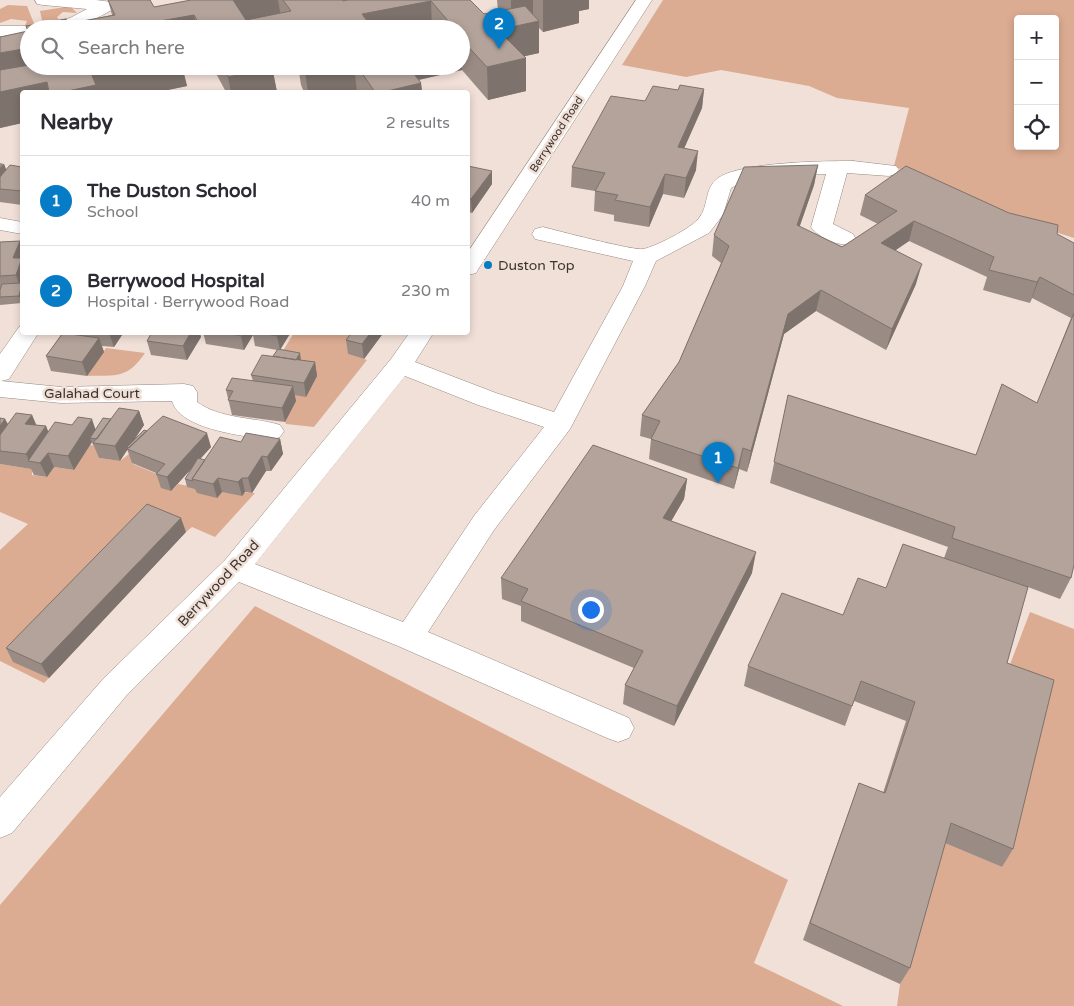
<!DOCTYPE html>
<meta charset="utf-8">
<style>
body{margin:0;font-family:"Varela Round",sans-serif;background:#f7f7f7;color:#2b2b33}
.controls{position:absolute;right:15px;top:15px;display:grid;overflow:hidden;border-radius:5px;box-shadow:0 2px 8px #0003}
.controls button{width:45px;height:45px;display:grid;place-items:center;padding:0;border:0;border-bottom:1px solid #e1e1e2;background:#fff;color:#2b2b33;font:25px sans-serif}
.you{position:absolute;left:590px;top:609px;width:18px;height:18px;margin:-12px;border:4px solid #fff;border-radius:50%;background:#1a73e8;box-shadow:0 0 0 8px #1a73e833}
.badge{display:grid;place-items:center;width:32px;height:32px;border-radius:50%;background:#067cc6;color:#fff;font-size:16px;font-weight:700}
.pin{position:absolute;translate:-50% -41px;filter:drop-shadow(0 1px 2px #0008)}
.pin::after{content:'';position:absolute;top:26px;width:18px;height:15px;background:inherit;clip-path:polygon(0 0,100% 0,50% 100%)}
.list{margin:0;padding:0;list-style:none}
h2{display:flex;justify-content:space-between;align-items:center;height:65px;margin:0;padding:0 20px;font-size:21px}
h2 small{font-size:16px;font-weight:400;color:#7c7c81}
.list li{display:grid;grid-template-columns:32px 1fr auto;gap:15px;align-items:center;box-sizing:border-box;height:90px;padding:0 20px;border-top:1px solid #e1e1e2}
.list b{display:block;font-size:19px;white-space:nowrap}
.list p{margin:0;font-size:16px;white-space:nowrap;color:#7c7c81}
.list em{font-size:16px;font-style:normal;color:#7c7c81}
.icon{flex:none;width:28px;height:28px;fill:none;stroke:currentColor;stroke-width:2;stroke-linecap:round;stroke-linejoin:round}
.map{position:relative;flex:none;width:1074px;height:1006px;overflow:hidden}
.search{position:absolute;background:#fff;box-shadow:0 2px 8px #0003;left:20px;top:20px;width:450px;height:55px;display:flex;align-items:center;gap:12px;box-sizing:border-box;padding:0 18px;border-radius:28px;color:#7c7c81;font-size:19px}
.panel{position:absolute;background:#fff;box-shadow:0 2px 8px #0003;left:20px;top:90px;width:450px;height:245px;border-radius:5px}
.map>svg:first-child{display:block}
.green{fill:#dcac92;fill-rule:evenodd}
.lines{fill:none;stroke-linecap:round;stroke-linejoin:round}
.minor-casing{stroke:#97887f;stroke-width:1}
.minor{fill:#fff;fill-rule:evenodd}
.wall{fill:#9a8c85}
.shaded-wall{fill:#7d726c}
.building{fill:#b3a39b;stroke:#7d726c}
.poi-dot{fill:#067cc6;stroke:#f1e0d7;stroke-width:2}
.labels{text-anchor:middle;stroke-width:5;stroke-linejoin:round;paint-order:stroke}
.far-street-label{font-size:11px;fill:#3a3430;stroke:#f1e0d7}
.poi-label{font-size:14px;fill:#3a3430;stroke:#f1e0d7;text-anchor:start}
.street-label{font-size:14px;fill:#3a3430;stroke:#f1e0d7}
</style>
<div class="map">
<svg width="1074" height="1006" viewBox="0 0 1074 1006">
<rect width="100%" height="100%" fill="#f1e0d7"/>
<!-- green -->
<path class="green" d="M663,0H1074V238L975,206L894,166L909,108L837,98L809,86L721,70L686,77L622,65ZM1018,19H1055V146H1018Z
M8,5L27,6L35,26L24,28L27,21L11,19L0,23V9Z
M65,7L72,8L77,13L63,12L57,17L59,20L43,25L40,11Z
M294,333H365L348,354L367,360L314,427L286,424L285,422L295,401L279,357Z
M106,348L145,353C127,379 117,375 87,376Z
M90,445L105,447L99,458L120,461L129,454L133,464L169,479L171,491L178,484L222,492L255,493L215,537L192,527L186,532L152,519L14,661L49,678L44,683L0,661V550L28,524L0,512V464L32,469V475L47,477L54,467L74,470Z
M255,606L788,880L754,963L843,1006H0V905Z
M1030,612L1074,629V1006H897L900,984L941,841L1002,867L1009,667Z"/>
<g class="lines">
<!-- minor casing -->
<g class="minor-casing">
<path id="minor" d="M35,0H96L112,2L114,6L112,10C82,26 74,29 40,29L42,25L70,18L87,9L43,5L37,4Z
M636,0H652L479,268L476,273L468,275V252Z
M0,26H29L36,29H29V36H0Z
M853,161L896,166L899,170L896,174L889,176L847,173L833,224L853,234L856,239L853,244C840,247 819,238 811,227L826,174C799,175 754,174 731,188L723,215L709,233L656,261L645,286L570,429L494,530L428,632L629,718L634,728L629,738L618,742L607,738L398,646L239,582L126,696L12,833L0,838V797L104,678L225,560L391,359L410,332H434L415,362L496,393L554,412L623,286L633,261L535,239L532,234L535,229L543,227C558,231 635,251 643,249C655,247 692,228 699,218C709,206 704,188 718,178C741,162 823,161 853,161ZM405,376L478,405L544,427L474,516L403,622L255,564Z
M0,218L22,222V234L0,230Z
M22,326V332H39L9,379L1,381L61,387L184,384L193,386L197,392V402C220,419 254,417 280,425L284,431L280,437L271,440C245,436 180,430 172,401L61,403L0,397V354L19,327Z"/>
</g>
<!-- minor -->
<use href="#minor" class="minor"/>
</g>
<!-- wall -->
<path class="wall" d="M108,0H150L154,7L191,0H470L484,14L498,11L497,0H589V9L579,11V23L543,32L539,28V53L524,56L526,58V91L488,100L462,70L419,80L421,83L422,92H304L301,85L298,66H461V29H29V66H182L187,86L158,92H22V123L0,128V37L28,31L26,26L66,19L67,24L112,15Z
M212,66H275L272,67L277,92H226Z
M704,89L702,108L684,148L696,170L684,198L663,194L649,227L614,221V215L594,211L595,191L571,187L572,167L645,101L678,90Z
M0,163L4,164L6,170L22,167V205L0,202Z
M818,165L814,185L799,227L842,247L878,224L860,215L865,195L1057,234L1074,243V565L1071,578L1060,599L1028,587L1007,663L1013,849L1002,867L945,843L910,968L900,984L803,940L859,783L883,793L906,721L854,701L845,726L744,686L748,666L843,615L886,588L944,558L948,547L770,483L788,395L976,455L1002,384L1037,403L1071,318L1032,298L1030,303L983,290L987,277L909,241L895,250L916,284L886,350L816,311L784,334L747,472L739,469L734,489L649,459L651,439L640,436L642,415L679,362L721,263L712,256L714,235Z
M468,166L492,184L472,213L468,212Z
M20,241L22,303L0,305V242Z
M63,332H124L114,347L102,346L104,352L87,376L51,371L46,356Z
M203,332H291L280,350L301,360L315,362L317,376L306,397L294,395L296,401L285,422L232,415L226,390L253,381L251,375L273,356L277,350L255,346L253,335L244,350L206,344Z
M352,332H384L364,359L348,354L346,340Z
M201,337L187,360L151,355L147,341Z
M139,411L144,425L133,441L211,447L200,459L205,460L241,442L280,439L283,454L271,471H266L252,493L245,492L242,496L222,492L217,498L197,493L195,489L187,487L185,479L192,468L171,491L161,488L156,473L132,463L127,449L120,461L99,458L94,446L93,445L92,442L74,470L54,467L47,477L34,475L31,469L0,464V418L5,419L8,424L32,415L36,425L46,426L48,432L96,430L111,419Z
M687,479L684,499L671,521L752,573L674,726L623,704L625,685L634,668L521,621V606L502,599L501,578Z
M186,532L49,678L13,662L6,648Z"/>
<!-- shaded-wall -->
<path class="shaded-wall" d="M233,0H278L282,23L251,29Z
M511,0H533V21L511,26Z
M543,0H589V9L579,11V23L543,32Z
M431,1L432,29H364L362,14Z
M194,15L197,29H162L160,21Z
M539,21V53L499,62L498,30Z
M327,22L328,29H295Z
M29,48V66L0,88V53Z
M461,51L462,70L399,84L398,66H461Z
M526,58V91L488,100L487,67Z
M121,66H182L187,86L158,92H63L91,73Z
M331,66H354L357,92H308L305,72Z
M272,67L277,92H231L228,77Z
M47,82L50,92H22V123L0,128V92Z
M421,83L422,92H383Z
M704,89L702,108L676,167L678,147Z
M698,151L696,170L684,198L686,178Z
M4,164L9,177L0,187V168Z
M818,165L814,185L793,246L797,225Z
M492,171V184L472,213L471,199Z
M665,174L663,194L649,227L650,207Z
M914,221L909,241L876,264L881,243Z
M20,241L22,248V303L19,296L21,289L16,275L13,258Z
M922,264L916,284L886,350L892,329Z
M1040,277L1032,298L1030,303L1037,282Z
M821,290L816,311L784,334L747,472L751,451L788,314Z
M110,332H124L114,347L109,333Z
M191,332H200L201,337L187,360L183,346Z
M243,332H252L253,335L244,350L241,336Z
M279,332H291L280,350L277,336Z
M371,332H384L364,359L362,344Z
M99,338L104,352L87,376L82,362Z
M300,353L301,361H295Z
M315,362L317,376L306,397L304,383Z
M293,386L296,401L285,422L282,408Z
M139,411L144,425L129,448L127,447L128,449L120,461L115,446Z
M32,415L38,429L25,424Z
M5,419L12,433L0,449V420Z
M92,419L97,434L90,438L92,442L74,470L68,456Z
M46,426L52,441L29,461L26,454Z
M207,433L211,447L171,491L167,477Z
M280,439L283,454L271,471L267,457Z
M743,448L739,469L734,489L738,468Z
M48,453L54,467L47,477L40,463Z
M262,456L266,471L252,493L248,478Z
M218,478L222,492L217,498L213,484Z
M242,478L245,492L242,496L238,482Z
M687,479L684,499L661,539L663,518Z
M181,518L186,532L49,678L41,664Z
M756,552L752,573L674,726L677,706Z"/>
<!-- building -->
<path class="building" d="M108,0H150L154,7L191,0H233L246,20L291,11L283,0H342L343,1L348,0H470L484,14L525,6L539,21L498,30L526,58L487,67L461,39V29H415L449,22L431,1L362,14L373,29H331L327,22L295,29H202L194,15L160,21L165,29H29V48L0,53V37L28,31L26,26L66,19L67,24L115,15Z
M29,65V66H121L91,73L96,85L63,92H49L47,82L0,92V70Z
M223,66H271L272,67L228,77Z
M303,66H331L305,72Z
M357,66H408L421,83L383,92H375Z
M680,85L704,89L678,147L698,151L686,178L665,174L650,207L615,200L618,195L595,191L605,173L572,167L611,96L645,101L653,86L678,90Z
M10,165L22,167V191L0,189V177Z
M818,165L797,225L842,247L897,211L865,195L906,166L1009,213L1058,225L1057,234L1074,243V295L1040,277L1037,282L989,270L994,257L914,221L881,243L922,264L892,329L821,290L788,314L751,451L743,448L738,468L651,439L660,421L642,415L679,362L729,246L714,235L744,167Z
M468,166L492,171L471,199L468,198Z
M20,241L13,258H22L16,275L0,276V242Z
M22,283L19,296L0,297V290L2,284Z
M1074,313V565L1071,578L952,538L955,527L774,462L788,395L976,455L1002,384L1037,403Z
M152,332H191L183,346L147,341Z
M220,332H243L241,336Z
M257,332H279L277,336Z
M352,332H371L362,344L346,340Z
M63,333L99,338L82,362L46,356Z
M278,349L300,353L296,360L273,356Z
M262,355L315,362L304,383L251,375Z
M232,378L293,386L282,408L228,400L233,391L226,390Z
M119,408L139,411L115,446L93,443Z
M16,413L32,415L25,424L46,426L26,454L0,451V435Z
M163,416L207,433L167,477L156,474L165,464L127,449Z
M78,417L92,419L68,456L48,453L40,463L28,461L55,422L72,425Z
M0,418L5,419L0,426Z
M103,418L111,419L97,439L90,438Z
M144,430L147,431L129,448L127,447Z
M246,433L280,439L267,457L262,456L248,478H242L238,482L218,478L213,484L192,479L220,437L241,442Z
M593,445L687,479L663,518L756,552L677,706L625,685L643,651L521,601L528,589L501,578Z
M198,458L205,460L192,479L193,481L185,479Z
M147,504L181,518L41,664L6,648Z
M903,544L1028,587L1007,663L1054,680L1013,849L951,823L910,968L810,923L859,783L885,793L915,702L861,681L852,706L748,666L782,593L843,615L858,578L886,588Z"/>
<!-- markers -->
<circle class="poi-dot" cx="488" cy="265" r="5"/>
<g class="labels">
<!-- far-street labels -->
<g class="far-street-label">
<text transform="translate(556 134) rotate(-57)" y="4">Berrywood Road</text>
</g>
<!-- poi labels -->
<g class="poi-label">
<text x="498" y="270">Duston Top</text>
</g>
<!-- street labels -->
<g class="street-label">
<text x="92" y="398">Galahad Court</text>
<text transform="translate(218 583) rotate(-47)" y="5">Berrywood Road</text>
</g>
</g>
</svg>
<div class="controls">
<button>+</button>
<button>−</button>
<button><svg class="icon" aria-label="locate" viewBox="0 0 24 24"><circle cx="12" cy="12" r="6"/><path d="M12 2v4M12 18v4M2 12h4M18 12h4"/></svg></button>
</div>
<div class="you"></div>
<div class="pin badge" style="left:718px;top:483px">1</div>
<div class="pin badge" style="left:499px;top:49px">2</div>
<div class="search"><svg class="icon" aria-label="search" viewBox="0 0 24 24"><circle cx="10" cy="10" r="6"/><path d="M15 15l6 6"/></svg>Search here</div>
<section class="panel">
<h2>Nearby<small>2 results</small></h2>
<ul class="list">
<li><span class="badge">1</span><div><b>The Duston School</b><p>School</p></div><em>40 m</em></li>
<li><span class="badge">2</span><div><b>Berrywood Hospital</b><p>Hospital · Berrywood Road</p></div><em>230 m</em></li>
</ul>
</section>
</div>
